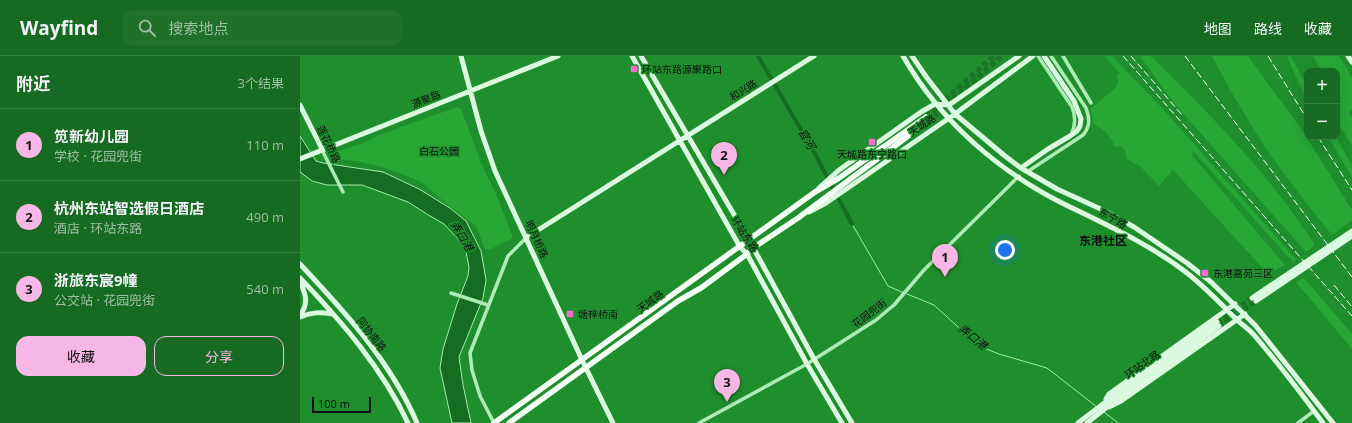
<!DOCTYPE html>
<html lang="zh">
<meta charset="utf-8">
<style>
body{margin:0;font-family:"Open Sans","Noto Sans SC",sans-serif;background:#206f2a;color:#f1f3f6}
.controls{position:absolute;right:12px;top:12px;display:grid;overflow:hidden;border-radius:8px;box-shadow:0 4px 16px #0002}
.controls button{width:36px;height:36px;display:grid;place-items:center;padding:0;border:0;border-bottom:1px solid #367d40;background:#176a22;color:#f1f3f6;font:20px sans-serif}
.scale{position:absolute;left:12px;bottom:10px;width:59px;box-sizing:border-box;padding-left:4px;border:2px solid #111;border-top:0;font-size:11px;line-height:14px;white-space:nowrap;color:#111;-webkit-text-stroke:3px #1f8e2d;paint-order:stroke}
.you{position:absolute;left:705px;top:194px;width:14px;height:14px;margin:-10px;border:3px solid #fff;border-radius:50%;background:#1a73e8;box-shadow:0 0 0 6px #1a73e833}
.badge{display:grid;place-items:center;width:26px;height:26px;border-radius:50%;background:#f6b7e6;color:#111;font-size:13px;font-weight:700}
.pin{position:absolute;translate:-50% -33px;filter:drop-shadow(0 1px 2px #0008)}
.pin::after{content:'';position:absolute;top:21px;width:14px;height:12px;background:inherit;clip-path:polygon(0 0,100% 0,50% 100%)}
.list{margin:0;padding:0;list-style:none}
h2{display:flex;justify-content:space-between;align-items:center;height:52px;margin:0;padding:0 16px;font-size:17px}
h2 small{font-size:13px;font-weight:400;color:#9ebfa5}
.list li{display:grid;grid-template-columns:26px 1fr auto;gap:12px;align-items:center;box-sizing:border-box;height:72px;padding:0 16px;border-top:1px solid #367d40}
.list b{display:block;font-size:15px;white-space:nowrap}
.list p{margin:0;font-size:13px;white-space:nowrap;color:#9ebfa5}
.list em{font-size:13px;font-style:normal;color:#9ebfa5}
.actions{display:flex;gap:8px;padding:12px 16px}
.actions a{flex:1;padding:9px 0;border:1px solid #f6b7e6;border-radius:12px;text-align:center;font-size:14px;color:#f6b7e6}
.actions .main{background:#f6b7e6;color:#111}
.icon{flex:none;width:22px;height:22px;fill:none;stroke:currentColor;stroke-width:2;stroke-linecap:round;stroke-linejoin:round}
.map{position:relative;flex:none;width:1052px;height:367px;overflow:hidden}
header{display:flex;align-items:center;gap:24px;box-sizing:border-box;height:56px;padding:0 20px;background:#176a22;border-bottom:1px solid #367d40}
header strong{font-size:19px}
nav{display:flex;gap:22px;margin-inline-start:auto;font-size:14px}
.search{width:280px;height:36px;background:#206f2a;display:flex;align-items:center;gap:10px;box-sizing:border-box;padding:0 14px;border-radius:12px;color:#9ebfa5;font-size:15px}
main{display:flex}
aside{flex:1;background:#176a22}
.map>svg:first-child{display:block}
.green{fill:#28a737}
.water{fill:#156d21;stroke:#a1eea9}
.lines{fill:none;stroke-linecap:round;stroke-linejoin:round}
.stream{stroke:#a1eea9;stroke-width:1}
.canal{stroke:#156d21;stroke-width:4}
.secondary-tunnel{stroke:#1c7527;stroke-width:5;stroke-dasharray:5 2.5;stroke-linecap:butt}
.primary-tunnel{stroke:#1c7527;stroke-width:5.5;stroke-dasharray:5.5 3;stroke-linecap:butt}
.street{stroke:#adedb5;stroke-width:3.5}
.secondary{stroke:#daf9de;stroke-width:5}
.primary{stroke:#f3fff5;stroke-width:5.5}
.rail{stroke:#fff;stroke-width:1;stroke-dasharray:7 3;stroke-linecap:butt}
.poi-dot{fill:#fb6dd3;stroke:#1f8e2d;stroke-width:1.5}
.labels{text-anchor:middle;stroke-width:3;stroke-linejoin:round;paint-order:stroke}
.poi-label{font-size:10px;fill:#111;stroke:#1f8e2d;text-anchor:start}
.street-label{font-size:10px;fill:#111;stroke:#1f8e2d}
.park-label{font-size:10px;fill:#111;stroke:#1f8e2d}
.water-label{font-size:11px;font-style:italic;fill:#111;stroke:#1f8e2d}
.quarter-label{font-size:12px;font-weight:bold;fill:#111;stroke:#1f8e2d}
</style>
<header>
<strong>Wayfind</strong>
<div class="search"><svg class="icon" aria-label="search" viewBox="0 0 24 24"><circle cx="10" cy="10" r="6"/><path d="M15 15l6 6"/></svg>搜索地点</div>
<nav><a>地图</a><a>路线</a><a>收藏</a></nav>
</header>
<main>
<aside>
<h2>附近<small>3个结果</small></h2>
<ul class="list">
<li><span class="badge">1</span><div><b>笕新幼儿园</b><p>学校 · 花园兜街</p></div><em>110 m</em></li>
<li><span class="badge">2</span><div><b>杭州东站智选假日酒店</b><p>酒店 · 环站东路</p></div><em>490 m</em></li>
<li><span class="badge">3</span><div><b>浙旅东宸9幢</b><p>公交站 · 花园兜街</p></div><em>540 m</em></li>
</ul>
<div class="actions"><a class="main">收藏</a><a>分享</a></div>
</aside>
<div class="map">
<svg width="1052" height="367" viewBox="0 0 1052 367">
<rect width="100%" height="100%" fill="#1f8e2d"/>
<!-- green -->
<path class="green" d="M804,0H812L863,53L996,203L993,206L894,96L891,98L985,209L968,218L873,114L859,130L850,120L840,110L826,103L827,102L824,93L821,90L818,91L814,90C812,80 802,72 793,68L792,57L790,53L816,31L818,26L817,20L820,17Z
M840,0H851C910,58 970,119 1015,189L1006,196L873,46Z
M912,0H948L1002,74L1052,154V164L1032,179C1017,160 1002,142 988,123C960,86 933,41 912,0Z
M987,0H991L1007,30V44L991,10Z
M1013,0H1039L1052,22V54L1049,56L1052,61V90L1037,65V15H1022Z
M157,51L161,53L181,107L196,138L213,182L189,194L185,193L176,170L137,140L123,127L99,117L82,111L56,105L36,103L32,98L60,88L87,76Z
M1028,81H1036L1052,110V121Z
M1004,222L1052,278V293L996,226Z"/>
<!-- water -->
<path class="water" d="M0,80L16,105L23,107L83,116L119,133L150,152L166,165L181,195L186,224L183,242L159,301L163,329L171,367H152L140,312L143,293L157,248L168,220L169,211L166,196L158,183L144,168L130,160L108,146L62,129H27L12,125L0,116Z"/>
<g class="lines">
<!-- stream -->
<path class="stream" d="M552,168L588,230L604,237
M607,238L634,249L669,281L684,292L699,298L747,312L797,351
M804,356L818,367"/>
<!-- canal -->
<path class="canal" d="M458,0L514,96L552,168"/>
<!-- secondary-tunnel -->
<path class="secondary-tunnel" d="M917,266L952,242
M919,270L956,245"/>
<!-- primary-tunnel -->
<path class="primary-tunnel" d="M626,61L694,0
M627,66L702,0"/>
<!-- street -->
<path class="street" d="M738,0L772,51C776,61 776,69 771,79
M763,0L791,47
M22,94L43,136
M727,116L783,79C790,71 790,63 786,52L751,0
M151,237L188,249
M194,367L180,340L172,314L170,297L208,200L227,181
M399,367L507,308L576,264L594,249L624,214L719,120
M998,367L1014,355"/>
<!-- secondary -->
<path class="secondary" d="M161,0L181,75L195,115L282,304L313,367
M332,0L440,191L447,198L507,308L542,367
M341,0L449,184L514,303L552,367
M603,0C640,65 699,116 766,149C807,169 851,189 887,217C905,231 920,247 936,263C941,268 949,273 954,279C978,307 1001,337 1023,367
M612,0L627,22L655,58L705,100L721,112L757,133L805,155L834,171L887,207L911,226L955,269L1033,367
M1048,0L1052,6
M0,49L22,93
M0,103L258,0
M721,112L748,93L770,80L777,75L780,70L781,63L774,45L744,0
M519,132L539,114L621,56L635,48L649,49L719,0
M509,156L526,147L655,58L733,0
M227,181L514,0
M0,208C45,256 91,306 117,367
M0,222C42,266 82,312 108,367
M0,226C6,238 9,248 0,259
M952,242L1052,175
M956,245L1052,180
M0,261C12,256 20,256 33,258
M806,343L809,338L935,248
M809,351L821,345L945,258
M778,367L824,332L917,266
M787,367L826,336L919,270"/>
<!-- primary -->
<path class="primary" d="M194,367L515,136L539,122L626,61
M209,367L378,245L401,232L447,198L453,192L498,162L627,66"/>
<!-- rail -->
<path class="rail" d="M823,0L1052,260
M831,0L882,59
M885,0L1052,221
M968,0L1007,63
M1018,81L1052,134
M1034,229L1052,251"/>
</g>
<!-- markers -->
<g class="poi-dot">
<rect x="330" y="9" width="8" height="8" rx="2"/>
<rect x="568" y="82" width="8" height="8" rx="2"/>
<rect x="901" y="213" width="8" height="8" rx="2"/>
<rect x="266" y="254" width="8" height="8" rx="2"/>
</g>
<g class="labels">
<!-- poi labels -->
<g class="poi-label">
<text x="342" y="17">环站东路源聚路口</text>
<text x="572" y="102" text-anchor="middle">天城路东宁路口</text>
<text x="913" y="221">东港嘉苑三区</text>
<text x="278" y="262">塘梓桥南</text>
</g>
<!-- street labels -->
<g class="street-label">
<text transform="translate(443 34) rotate(-32)" y="4">和兴路</text>
<text transform="translate(126 43) rotate(-22)" y="4">源聚路</text>
<text transform="translate(622 69) rotate(-34)" y="4">天城路</text>
<text transform="translate(29 88) rotate(64)" y="4">莲花桥路</text>
<text transform="translate(813 162) rotate(29)" y="4">东宁路</text>
<text transform="translate(445 178) rotate(58)" y="4">环站东路</text>
<text transform="translate(237 183) rotate(65)" y="4">明月桥路</text>
<text transform="translate(350 245) rotate(-36)" y="4">天城路</text>
<text transform="translate(569 257) rotate(-37)" y="4">花园兜街</text>
<text transform="translate(72 278) rotate(52)" y="4">同协南路</text>
<text transform="translate(842 308) rotate(-35)" y="4">环站北路</text>
</g>
<!-- park labels -->
<g class="park-label">
<text x="139" y="99">白石公园</text>
</g>
<!-- water labels -->
<g class="water-label">
<text transform="translate(507 83) rotate(60)" y="4">官河</text>
<text transform="translate(162 180) rotate(59)" y="4">弄口港</text>
<text transform="translate(673 281) rotate(38)" y="4">弄口港</text>
</g>
<!-- quarter labels -->
<g class="quarter-label">
<text x="803" y="189">东港社区</text>
</g>
</g>
</svg>
<div class="controls">
<button>+</button>
<button>−</button>
</div>
<div class="scale">100 m</div>
<div class="you"></div>
<div class="pin badge" style="left:645px;top:221px">1</div>
<div class="pin badge" style="left:424px;top:119px">2</div>
<div class="pin badge" style="left:427px;top:346px">3</div>
</div>
</main>
